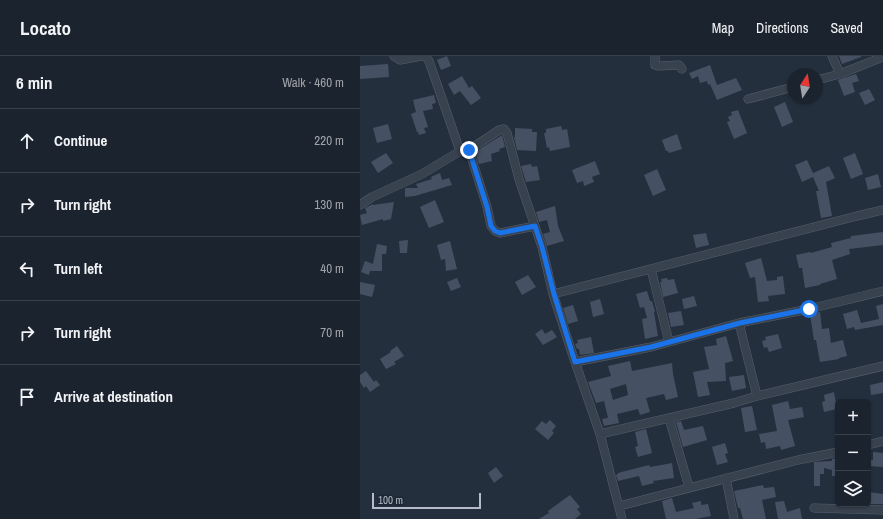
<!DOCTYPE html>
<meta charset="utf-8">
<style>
body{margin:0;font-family:"Archivo Narrow",sans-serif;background:#282f3a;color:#f1f3f6}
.controls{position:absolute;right:12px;bottom:12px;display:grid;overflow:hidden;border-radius:6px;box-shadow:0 1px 3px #0004}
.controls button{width:36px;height:36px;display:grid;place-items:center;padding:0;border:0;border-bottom:1px solid #39404a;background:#1b232e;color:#f1f3f6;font:20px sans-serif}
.compass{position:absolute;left:427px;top:12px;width:36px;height:36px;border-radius:50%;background:#1b232e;box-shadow:0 1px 3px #0004;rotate:12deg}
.scale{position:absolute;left:12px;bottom:10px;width:109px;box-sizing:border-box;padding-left:4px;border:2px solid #b4bcc9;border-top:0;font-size:11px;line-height:14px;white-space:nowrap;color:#b4bcc9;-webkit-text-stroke:3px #1d2633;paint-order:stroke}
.stop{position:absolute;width:12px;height:12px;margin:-9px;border:3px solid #1a73e8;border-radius:50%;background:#fff}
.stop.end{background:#1a73e8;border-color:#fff;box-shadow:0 1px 4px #0008}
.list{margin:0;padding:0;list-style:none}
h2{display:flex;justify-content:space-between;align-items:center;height:52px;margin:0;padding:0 16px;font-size:17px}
h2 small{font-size:13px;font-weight:400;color:#a0a4aa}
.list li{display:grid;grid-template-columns:26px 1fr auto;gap:12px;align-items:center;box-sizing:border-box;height:64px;padding:0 16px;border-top:1px solid #39404a}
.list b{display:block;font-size:15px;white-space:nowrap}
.list em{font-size:13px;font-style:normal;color:#a0a4aa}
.icon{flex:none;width:22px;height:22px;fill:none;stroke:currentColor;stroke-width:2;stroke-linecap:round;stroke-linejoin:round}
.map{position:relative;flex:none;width:523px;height:463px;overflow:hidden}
header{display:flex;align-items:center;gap:24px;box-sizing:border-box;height:56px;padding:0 20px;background:#1b232e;border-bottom:1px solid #39404a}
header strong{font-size:19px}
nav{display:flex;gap:22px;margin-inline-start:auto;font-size:14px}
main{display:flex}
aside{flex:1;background:#1b232e}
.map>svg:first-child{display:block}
.building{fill:#455162;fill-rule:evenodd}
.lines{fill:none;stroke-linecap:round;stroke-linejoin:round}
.minor-casing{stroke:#565f6c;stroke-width:9}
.minor{stroke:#38414e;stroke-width:8}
.route{stroke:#1a73e8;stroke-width:5}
</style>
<header>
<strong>Locato</strong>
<nav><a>Map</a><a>Directions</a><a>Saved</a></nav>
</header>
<main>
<aside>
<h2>6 min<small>Walk · 460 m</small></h2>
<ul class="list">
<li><svg class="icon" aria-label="ahead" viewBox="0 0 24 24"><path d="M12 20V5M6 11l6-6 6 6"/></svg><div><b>Continue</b></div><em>220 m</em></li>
<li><svg class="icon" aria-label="right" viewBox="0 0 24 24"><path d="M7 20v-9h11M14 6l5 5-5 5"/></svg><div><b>Turn right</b></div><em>130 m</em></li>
<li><svg class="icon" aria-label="left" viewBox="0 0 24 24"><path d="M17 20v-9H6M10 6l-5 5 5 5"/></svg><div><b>Turn left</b></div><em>40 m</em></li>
<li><svg class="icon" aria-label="right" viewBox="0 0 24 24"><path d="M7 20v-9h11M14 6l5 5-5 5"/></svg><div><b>Turn right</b></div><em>70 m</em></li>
<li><svg class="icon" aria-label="arrive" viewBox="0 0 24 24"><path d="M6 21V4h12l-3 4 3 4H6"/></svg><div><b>Arrive at destination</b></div></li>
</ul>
</aside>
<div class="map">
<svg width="523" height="463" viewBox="0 0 523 463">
<rect width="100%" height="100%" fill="#242f3e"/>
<!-- building -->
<path class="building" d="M87,0L91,10L81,14L77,4Z
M479,0H501V1L482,8Z
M28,8L29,21L0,23V10Z
M350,9L357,29L376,22L382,34L357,44L350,28L348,29L347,25L340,27L338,20L332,23L329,17Z
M496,18L499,25L492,27L495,36L484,40L478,24Z
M102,20L109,32L112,30L121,42L111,49L100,35L94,39L88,28Z
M509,33L515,44L505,49L499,37Z
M74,39L76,47L72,48L73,53L63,55L68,71L64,72L66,77L59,79L58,76H57L51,58L56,56L53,44Z
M425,46L433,66L422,71L414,51Z
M378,54L387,77L374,83L367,66L370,65L368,61L372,59L371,56Z
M28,68L32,83L17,87L13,72Z
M201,70L202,74L207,73L210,91L190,95L189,91L187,92L184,77H186V73Z
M155,72L172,73V76H177L176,95L157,94L154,81H155Z
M317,78L322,93L309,97L308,95H306L302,84Z
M142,79L145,91L139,93L140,95L131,98L132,105L119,108L115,96Z
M26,97L33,107L18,117L11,106Z
M495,97L503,118L491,123L483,102Z
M447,104L453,117L469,110L475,122L466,126L472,160L461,162L456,135H459L453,121L442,126L435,109Z
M235,105L240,118L232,121L234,126L224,130L223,125L217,127L212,114Z
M171,108L172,111L177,110L180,124L166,126L161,110Z
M297,113L306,134L293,140L284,119Z
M80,117L82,124L89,122L92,129L55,140L45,141V132H58L56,128L72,123L71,121Z
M518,118L521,131L508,134L505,122Z
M75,144L84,166L69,172L60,151Z
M34,146L31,163L23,165V163L2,169L0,159L7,157L5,152L13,148V149Z
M195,150L198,170L204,185L187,190L183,178L190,176L187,164L179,166L176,156Z
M523,176V189L489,193L490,198L472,204L477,223L460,228V229L445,232L442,212H439L436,199L450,196L451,197L472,191L471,187L491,182V180Z
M346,177L349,189L336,192L333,179Z
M48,184L47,197H40L39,185Z
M90,185L97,213L86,215L85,203L81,204L77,189Z
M17,188L27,190L26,198H22V215H10L9,219L1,216L5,205L13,208Z
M401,202L407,225L417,224V221L423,220L425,238L408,240L409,245L398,246L395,221L390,222L385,207Z
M168,219L176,231L162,239L155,226Z
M97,222L101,231L91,235L87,226Z
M307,222L308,224L314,223L318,237L303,241L300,226H302L301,223Z
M0,226L15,229L12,241L0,238Z
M287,235L290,245H292L295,255L294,256L298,280L285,283L282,263L287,262L284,251L280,252L276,238Z
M334,240L337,250L324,253L322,243Z
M240,243L244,258L233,261L230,246Z
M523,248V269L495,274L494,271L487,273L483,258L497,254L501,267L519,263L516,250Z
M213,249L218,265L208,268L203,252Z
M321,255L324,269L311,271L308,257Z
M460,256L462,273L469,272L471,287L483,284L487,300L479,302V303L460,306L456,284H454L450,258Z
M182,273L185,278L192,274L197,281L183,289L175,278Z
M418,278L422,292L409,296L407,291L404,292L402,285L406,284L405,281Z
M366,280L373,305L365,307L366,325L347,326L350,339L338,341L333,316L349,313L344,291L357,289L356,283Z
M231,281L234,297L220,299L219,293H217L215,288L218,287L217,284Z
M37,290L44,300L34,306L36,308L26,313L20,303L31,296L30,295Z
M270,305L272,315L312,307L313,318L318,341L306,344L304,338L286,342L290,356L280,359L278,353L257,358L259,367L244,370L242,363L248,362L244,345L236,347L228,326L251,320L248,310ZM266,328L268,339L253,344L250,333Z
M6,315L14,326L16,324L20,329L10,336L6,330L4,332L0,326V319Z
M384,319L386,332L372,335L369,321Z
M523,326V337L511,339L510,329Z
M474,336L477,353L464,356L462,346L465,345L464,339Z
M428,345L430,353L442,351L444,361L428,364L435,390L421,394L420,390L406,393L405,386L401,387L399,378L417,375L412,349Z
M392,350L397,374L385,376L381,352Z
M190,364L196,370L192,375L194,377L188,384L175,373L182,365L186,368Z
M321,365L324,374L343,370L347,384L323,391L316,366Z
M286,373L292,397L278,401L275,391L278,390L275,376Z
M365,387L368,397L365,398L368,406L357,409L352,391Z
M513,396L523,397V411L508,410V403L513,404Z
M478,402L475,420H472V414L464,412V418H460V430H454V406L472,405V403Z
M312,407L314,422L293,425L294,427L282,430L279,420L258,425L256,419L258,418V417L289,409L290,411Z
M136,411L143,420L134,427L128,417Z
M403,429L404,432L414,431L416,441L402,444L406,463H383L380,452H378L374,435Z
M508,436L523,438V448H508Z
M210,439L220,451L217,453L221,458L215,463H179L189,457L188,455Z
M312,442L316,456L334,452L332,447L341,445V449L348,448L351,460L335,463H306L302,445Z
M424,445L427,456L440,452L442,463H418L415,446Z"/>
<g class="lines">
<!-- minor casing -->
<g class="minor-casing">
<path id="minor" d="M34,0L40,4L61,0
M63,0L66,1L69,5L99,92L102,94H109L139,74L144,73L147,77L159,123L182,191L193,238L211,294L240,378L262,463
M295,0V9L298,10L319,9L322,13
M472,0L480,18
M457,24L480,18L523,1
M388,43L433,31
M109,94L127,151L131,170L135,175L140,177L175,170
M0,149L12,141L62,118L102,94
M291,213L309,286
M193,238L497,160L523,154
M379,267L397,340
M215,306L291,291L379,267L449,253L523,235
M309,362L329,431
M240,378L374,347L397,340L523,310
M508,389L523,385
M366,422L374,463
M259,450L438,404L478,396
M454,452L523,454"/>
</g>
<!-- minor -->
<use href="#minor" class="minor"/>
</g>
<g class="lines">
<!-- route -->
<path class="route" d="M109,94L127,151L131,170L135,175L140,177L175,170L182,191L194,238L215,306L291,291L380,267L449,253"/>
</g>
</svg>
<div class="controls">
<button>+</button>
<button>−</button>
<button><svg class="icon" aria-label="layers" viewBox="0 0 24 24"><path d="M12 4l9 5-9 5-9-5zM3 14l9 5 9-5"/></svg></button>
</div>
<svg class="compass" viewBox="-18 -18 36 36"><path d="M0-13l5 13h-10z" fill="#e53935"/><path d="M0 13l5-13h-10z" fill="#a0a4aa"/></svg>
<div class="scale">100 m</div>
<div class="stop" style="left:449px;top:253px"></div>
<div class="stop end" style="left:109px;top:94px"></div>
</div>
</main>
